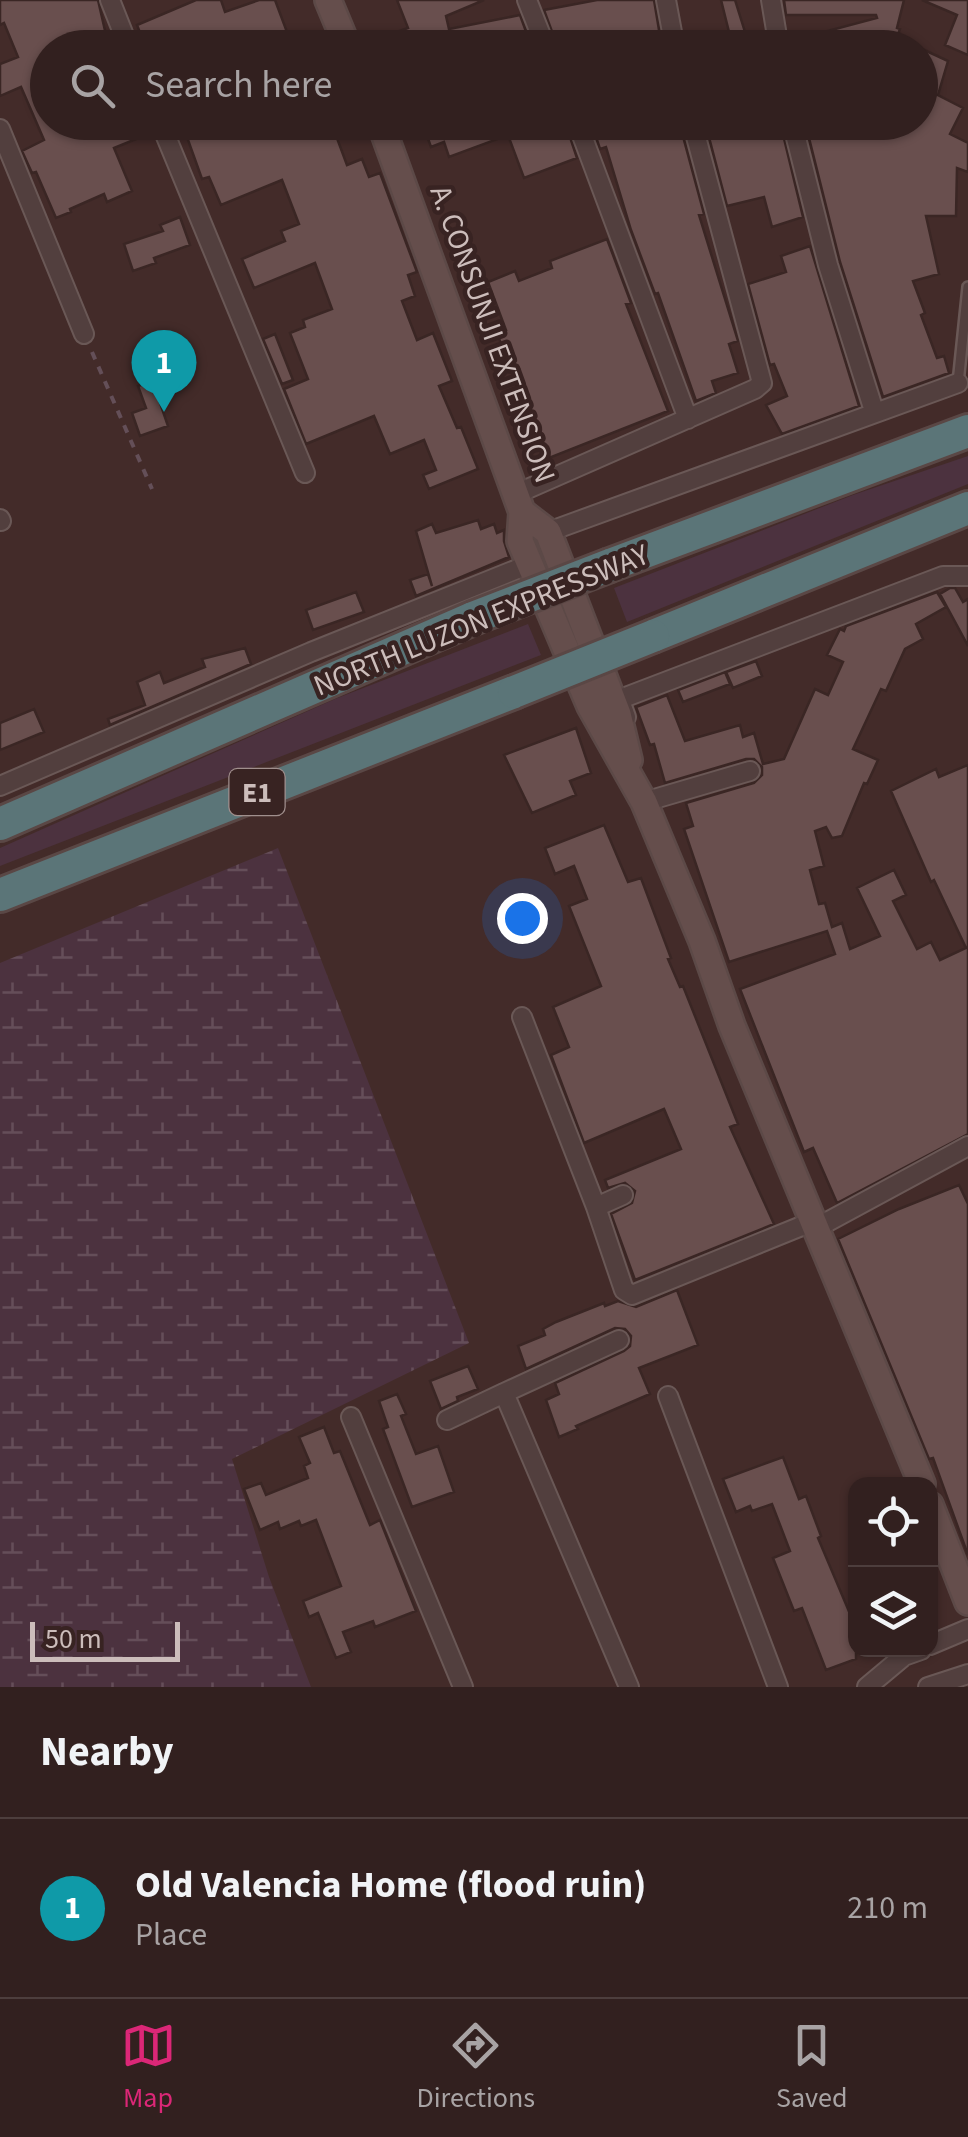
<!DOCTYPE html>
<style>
body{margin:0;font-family:"Source Sans 3",sans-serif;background:#3a2828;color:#f1f3f6}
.controls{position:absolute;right:30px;bottom:30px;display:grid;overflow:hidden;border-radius:20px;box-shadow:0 2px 8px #0004}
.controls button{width:90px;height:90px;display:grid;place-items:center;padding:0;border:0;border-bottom:2px solid #4d3e3d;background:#32201f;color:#f1f3f6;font:50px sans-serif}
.scale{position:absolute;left:30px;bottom:25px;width:150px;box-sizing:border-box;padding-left:10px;border:5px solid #ccbdbb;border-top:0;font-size:28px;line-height:35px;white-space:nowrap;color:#ccbdbb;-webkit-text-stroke:8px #382322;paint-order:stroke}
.you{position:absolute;left:522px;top:918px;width:35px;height:35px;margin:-25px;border:8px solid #fff;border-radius:50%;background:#1a73e8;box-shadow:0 0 0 15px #1a73e833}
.badge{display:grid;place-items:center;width:65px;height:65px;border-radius:50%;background:#db2777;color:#fff;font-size:32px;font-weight:700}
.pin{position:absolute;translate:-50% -82px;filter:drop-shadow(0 2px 5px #0008)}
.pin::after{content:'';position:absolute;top:52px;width:35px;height:30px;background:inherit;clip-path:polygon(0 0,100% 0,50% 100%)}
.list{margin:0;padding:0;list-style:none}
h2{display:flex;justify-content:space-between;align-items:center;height:130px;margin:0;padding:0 40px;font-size:42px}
h2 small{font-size:32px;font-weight:400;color:#a8a3a4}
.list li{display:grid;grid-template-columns:65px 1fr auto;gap:30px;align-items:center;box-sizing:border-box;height:180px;padding:0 40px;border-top:2px solid #4d3e3d}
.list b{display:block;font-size:38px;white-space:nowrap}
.list p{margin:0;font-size:32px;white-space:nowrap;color:#a8a3a4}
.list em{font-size:32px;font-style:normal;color:#a8a3a4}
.icon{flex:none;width:55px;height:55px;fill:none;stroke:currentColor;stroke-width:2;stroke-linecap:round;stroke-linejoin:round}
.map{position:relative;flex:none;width:968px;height:1687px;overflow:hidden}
.search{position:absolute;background:#32201f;box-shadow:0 2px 8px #0004;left:30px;right:30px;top:30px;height:110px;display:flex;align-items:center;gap:25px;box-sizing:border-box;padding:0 35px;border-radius:55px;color:#a8a3a4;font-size:38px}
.sheet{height:310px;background:#32201f}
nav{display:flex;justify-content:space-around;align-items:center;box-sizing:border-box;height:140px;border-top:2px solid #4d3e3d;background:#32201f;font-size:28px;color:#a8a3a4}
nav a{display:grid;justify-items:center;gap:5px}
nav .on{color:#db2777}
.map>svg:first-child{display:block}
.green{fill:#4c323f}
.wetland{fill:url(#wetland-marsh)}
.building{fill:#694f4e;stroke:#3a2624;stroke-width:2.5}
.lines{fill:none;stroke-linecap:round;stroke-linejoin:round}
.service-casing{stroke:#6a5856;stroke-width:14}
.minor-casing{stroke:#6a5856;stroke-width:22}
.secondary-casing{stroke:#5c4947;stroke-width:30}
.motorway-casing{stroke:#5a4745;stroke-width:38}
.path{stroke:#644f58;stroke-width:4;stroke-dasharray:8 8;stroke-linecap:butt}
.service{stroke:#523f3e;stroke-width:9}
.minor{stroke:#523f3e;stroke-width:18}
.secondary{stroke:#654e4c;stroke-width:25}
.motorway{stroke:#5b7578;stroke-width:32}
.motorway-bridge-casing{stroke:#5a4745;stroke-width:38;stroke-linecap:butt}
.motorway-bridge{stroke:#5b7578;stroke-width:32}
.labels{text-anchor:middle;stroke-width:9;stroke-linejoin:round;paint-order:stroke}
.shield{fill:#382322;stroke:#a08f8d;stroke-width:2.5}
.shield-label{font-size:28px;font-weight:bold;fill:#ccbdbb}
.street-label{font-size:30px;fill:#ccbdbb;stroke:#382322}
</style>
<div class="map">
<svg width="968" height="1687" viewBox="0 0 968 1687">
<defs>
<pattern id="wetland-marsh" width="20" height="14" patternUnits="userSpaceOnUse" patternTransform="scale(2.5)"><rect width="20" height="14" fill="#4c323f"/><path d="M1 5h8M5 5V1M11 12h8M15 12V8" fill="none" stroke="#654e59"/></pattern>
</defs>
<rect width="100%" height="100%" fill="#432b29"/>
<!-- green -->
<path class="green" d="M968,456V484L627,622L614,588L853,495Z
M528,624L541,655L0,866V848L335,699Z"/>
<!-- wetland -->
<path class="wetland" d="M278,848L469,1343L232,1459L269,1577L311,1687H0V963Z"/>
<!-- building -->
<path class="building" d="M0,0H98L106,35L97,48H48V122H141L146,135L114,148L132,191L107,202L104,194L70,209L71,212L56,218L36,172L32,173L22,151L44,140L21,87L0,96V64L18,57L4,23L0,25Z
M196,0H221L225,12L259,0H275L293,48H146L137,25Z
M397,0H484L446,16L449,29L520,15L532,48H364L363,44L408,28Z
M597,0H654L662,48H558L544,10Z
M721,0H735L750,48H733Z
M784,0H904L897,28L900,29L893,48H791L790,41L877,18L876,15H786Z
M922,0H968V55L945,45L957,15Z
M920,48L948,61L938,95L963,108L950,134L968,143V172L957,168L956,216H926L939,274L913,281L925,313L921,315L937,358L944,356L949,373L883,397L840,262L805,122H920Z
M193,122H331L347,165L362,159L369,177L380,173L417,272L408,275L415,296L402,301L417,340L433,333L452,381L439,386L457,428L461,427L478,469L429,489L423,475L436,470L424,440L390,454L374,416L306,444L284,389L308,379L290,333L305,327L303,320L332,309L315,263L254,288L242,259L285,241L281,231L299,224L282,180L221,205L209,177L202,179L183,126Z
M422,122H565L577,158L524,178L508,135L449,157L444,142L431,147Z
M591,122H672L674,131L681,129L704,214L699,215L738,341L729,344L738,373L712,381L716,393L696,401L658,293L655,294L631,230L606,147L600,149Z
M705,122H780L803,217L772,227L764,197L727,206Z
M180,217L190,245L154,258L156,263L133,271L124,244L163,231L160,225Z
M607,239L631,303L626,304L668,411L549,458L497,334L506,330L488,282L515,271L519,281L552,268L550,261Z
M810,246L859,406L782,434L766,405L787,396L774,364L770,365L748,284L786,272L781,256Z
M275,334L293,380L282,384L263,339Z
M161,378L167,398L159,400L168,426L140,436L132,413L146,408L138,386Z
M478,520L481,529L494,524L497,533L504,530V541L509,557L416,596L410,580L428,574L432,586L416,531L432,524L436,533Z
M950,588H955L963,602L968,599V646L940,594Z
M356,592L364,612L313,630L306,610Z
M937,592L946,607L916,624L923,639L905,649L886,691L881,689L853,749L878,760L867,784L864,783L842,836L832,838L826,827L815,831L824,866L810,870L819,904L825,903L832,927L842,923L850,949L880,936L857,888L894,870L906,895L893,901L917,949L931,942L940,960L966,948L934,880L931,882L891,791L936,769L939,777L968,765V1134L837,1203L813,1148L804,1152L740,989L835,954L827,931L729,962L684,829L693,826L686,803L754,783L762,775V767L754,759H746L665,783L654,744L650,745L636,707L667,695L685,741L740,725L743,737L754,733L763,764L784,759L815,689L828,695L843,662L827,655L840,629L844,631L846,626Z
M245,648L251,664L110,725L108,719L145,705L137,682L160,672L164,683L205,667L202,659Z
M756,661L762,676L733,688L726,672Z
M725,672L730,684L683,702L678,690Z
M34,709L44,732L0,750V723Z
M576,728L591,773L570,781L576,795L532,813L504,755Z
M604,825L628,882L641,878L671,958L668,959L680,987L683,986L738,1124L730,1127L774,1224L635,1280L611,1214L632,1203L635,1191L625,1183L608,1188L605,1180L681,1149L664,1109L584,1143L551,1055L569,1047L553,1007L601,986L569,906L587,899L574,866L555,874L545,848Z
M959,1185L968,1204V1555L933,1458L929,1459L838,1239L899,1209Z
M677,1290L698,1345L639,1368L650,1394L576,1426L578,1429L559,1437L546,1400L559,1394L555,1383L624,1351L630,1346L631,1336L625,1329L615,1328L526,1369L518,1346L545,1335L543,1329L556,1322L604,1303L605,1306L618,1301L636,1307Z
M468,1366L478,1389L457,1397L458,1401L441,1409L430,1381Z
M397,1394L406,1414L401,1416L416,1454L438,1446L454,1492L412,1507L383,1429L388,1427L379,1401Z
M324,1427L334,1453L340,1451L370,1525L380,1520L416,1611L375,1627L373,1621L343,1632L351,1652L336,1658L318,1613L309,1617L303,1601L341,1586L316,1520L301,1526L299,1521L280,1529L278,1522L260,1530L244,1489L261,1483L266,1495L308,1478L304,1466L310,1463L299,1437Z
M783,1457L799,1499L806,1496L821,1536L818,1538L856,1628V1659L826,1670L802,1608L794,1611L773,1558L790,1551L772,1504L752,1511L750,1506L736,1512L723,1479Z"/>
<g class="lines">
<!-- service casing -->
<g class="service-casing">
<path id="service" d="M958,383L968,287"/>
</g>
<!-- minor casing -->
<g class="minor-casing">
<path id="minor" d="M110,0L129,48
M527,0L546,48
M666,0L675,48
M771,0L779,48
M160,122L305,473
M577,122L688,419
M792,122L828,265L874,411
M0,129L84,334
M516,494L755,389L762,383L692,122
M0,519L1,521
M548,532L958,383
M626,717L622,706L623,698L943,576H968
M0,786L311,652L530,564
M644,802L750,771
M522,1017L596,1207
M623,1195L596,1207L624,1290L632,1295L814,1221
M818,1227L968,1146
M504,1393L619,1340
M668,1396L778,1687
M351,1417L463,1687
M447,1420L504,1393L629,1687
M930,1645L968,1629
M867,1687L904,1656L921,1650
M928,1687L968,1674"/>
</g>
<!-- secondary casing -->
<g class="secondary-casing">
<path id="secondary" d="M328,0L348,48
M380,122L522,512L520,541L590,706L644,802L702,941L732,1026L922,1484
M522,512L548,532L618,714L629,760
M930,1505L968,1602"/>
</g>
<!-- motorway casing -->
<g class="motorway-casing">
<path id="motorway" d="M610,565L968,431
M653,636L968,508
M0,824L473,618
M0,895L514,692"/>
</g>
<!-- path -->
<path class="path" d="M92,352L152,489"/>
<!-- service -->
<use href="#service" class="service"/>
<!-- minor -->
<use href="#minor" class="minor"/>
<!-- secondary -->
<use href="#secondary" class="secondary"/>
<!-- motorway -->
<use href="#motorway" class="motorway"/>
<!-- motorway-bridge casing -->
<g class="motorway-bridge-casing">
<path id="motorway-bridge" d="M473,618L610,565
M514,692L653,636"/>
</g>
<!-- motorway-bridge -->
<use href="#motorway-bridge" class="motorway-bridge"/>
</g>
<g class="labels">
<!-- shield labels -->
<rect class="shield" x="229.5" y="769" width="55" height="46" rx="8"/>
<g class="shield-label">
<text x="257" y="802">E1</text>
</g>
<!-- street labels -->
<g class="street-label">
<text transform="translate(493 334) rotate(70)" y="10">A. CONSUNJI EXTENSION</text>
<text transform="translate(481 620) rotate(-22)" y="10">NORTH LUZON EXPRESSWAY</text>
</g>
</g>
</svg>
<div class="controls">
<button><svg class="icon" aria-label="locate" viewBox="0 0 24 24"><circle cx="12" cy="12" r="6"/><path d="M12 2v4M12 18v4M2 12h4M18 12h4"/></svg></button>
<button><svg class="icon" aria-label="layers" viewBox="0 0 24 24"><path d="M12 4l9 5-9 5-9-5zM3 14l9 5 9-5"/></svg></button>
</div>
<div class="scale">50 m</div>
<div class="you"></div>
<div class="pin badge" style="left:164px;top:412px;background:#0f9aa8">1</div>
<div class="search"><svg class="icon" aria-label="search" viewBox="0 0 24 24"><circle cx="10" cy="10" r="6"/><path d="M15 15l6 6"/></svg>Search here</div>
</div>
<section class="sheet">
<h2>Nearby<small></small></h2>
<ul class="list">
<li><span class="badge" style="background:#0f9aa8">1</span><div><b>Old Valencia Home (flood ruin)</b><p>Place</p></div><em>210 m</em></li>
</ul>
</section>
<nav>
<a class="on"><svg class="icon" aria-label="map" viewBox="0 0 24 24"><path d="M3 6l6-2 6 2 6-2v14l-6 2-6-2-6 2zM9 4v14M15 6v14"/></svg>Map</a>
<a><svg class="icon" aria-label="directions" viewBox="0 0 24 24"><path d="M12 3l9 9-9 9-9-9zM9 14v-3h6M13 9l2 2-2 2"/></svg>Directions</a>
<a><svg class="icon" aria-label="saved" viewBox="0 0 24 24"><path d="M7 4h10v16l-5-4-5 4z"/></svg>Saved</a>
</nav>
